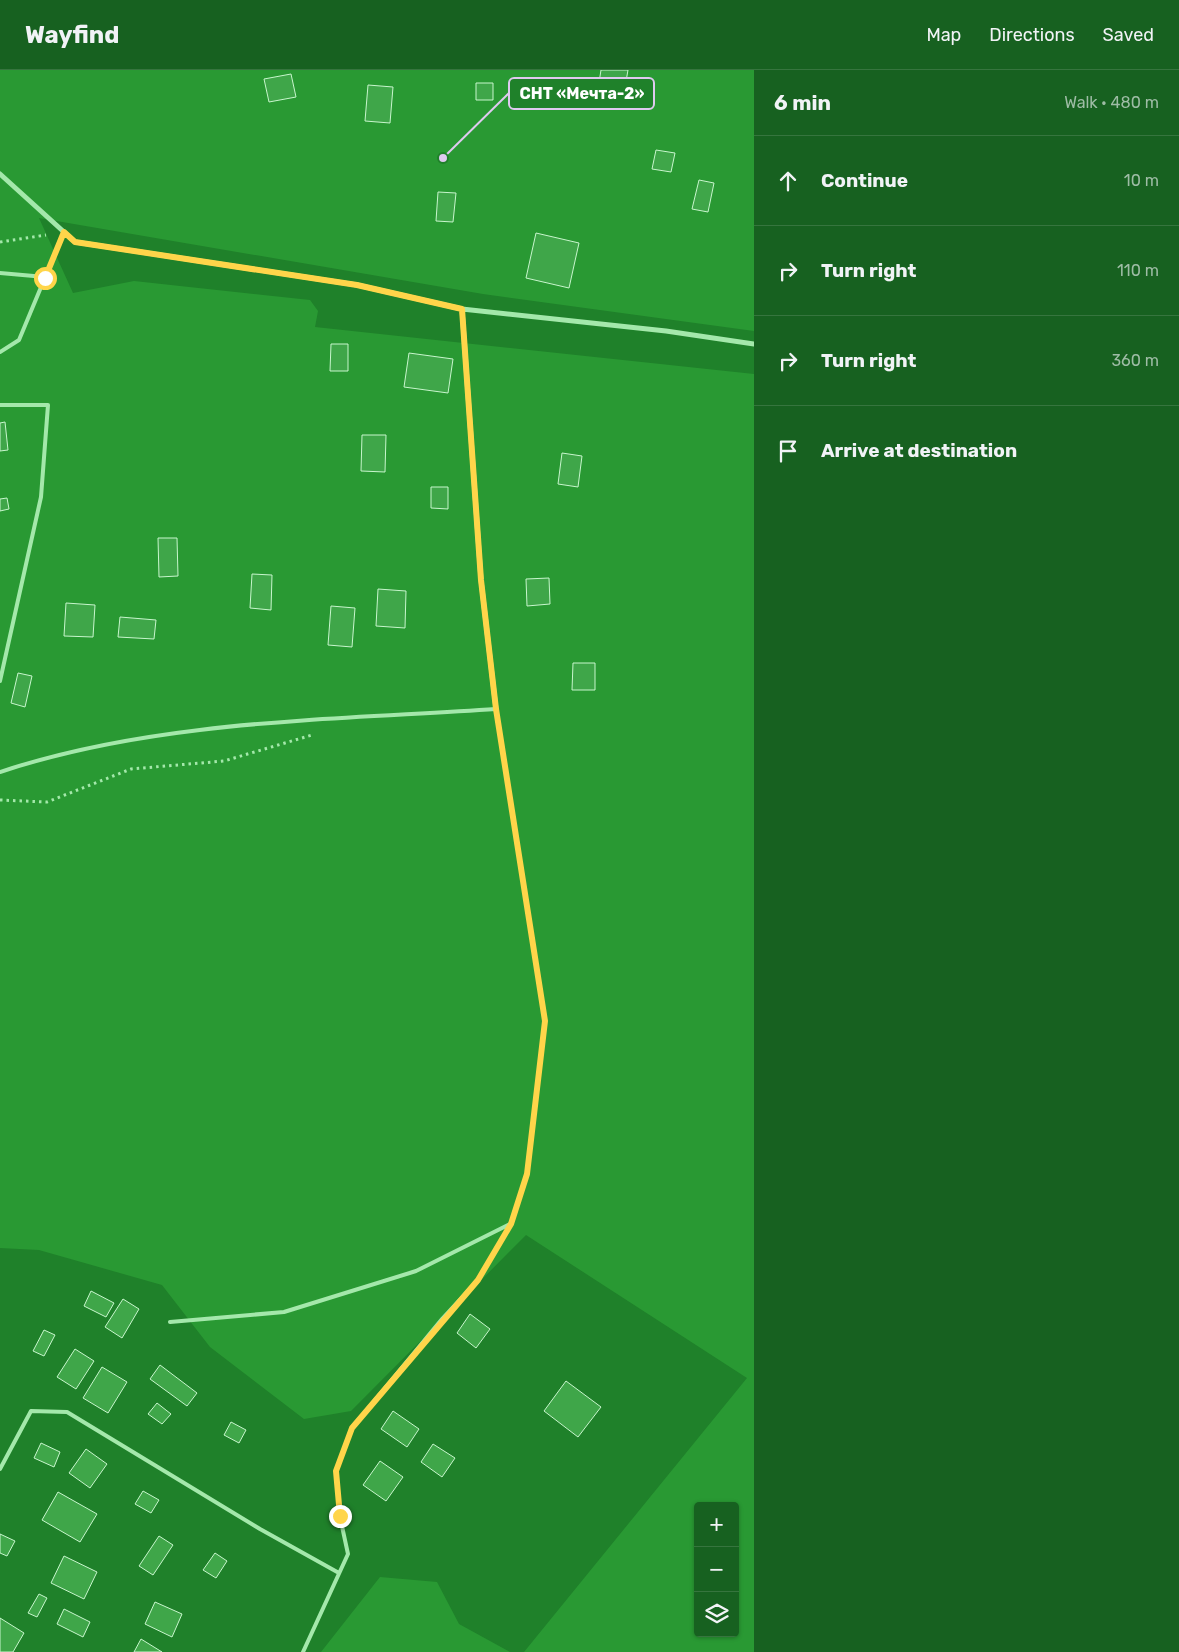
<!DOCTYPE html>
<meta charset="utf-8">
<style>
body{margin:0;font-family:Rubik,sans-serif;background:#246a2d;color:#f1f3f6}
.controls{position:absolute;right:15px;bottom:15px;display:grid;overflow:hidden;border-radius:5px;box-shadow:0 1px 4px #0004}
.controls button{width:45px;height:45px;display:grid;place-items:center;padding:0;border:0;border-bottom:1px solid #36753e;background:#176120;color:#f1f3f6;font:25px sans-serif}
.stop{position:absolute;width:15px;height:15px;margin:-11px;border:4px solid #ffd54a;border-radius:50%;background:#fff}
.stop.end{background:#ffd54a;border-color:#fff;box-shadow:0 1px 5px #0008}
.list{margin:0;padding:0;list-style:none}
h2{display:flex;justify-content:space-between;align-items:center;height:65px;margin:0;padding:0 20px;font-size:21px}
h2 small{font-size:16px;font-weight:400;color:#9ebca5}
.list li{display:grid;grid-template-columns:32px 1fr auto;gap:15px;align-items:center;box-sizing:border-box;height:90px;padding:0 20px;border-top:1px solid #36753e}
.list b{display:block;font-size:19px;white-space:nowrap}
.list em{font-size:16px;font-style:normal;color:#9ebca5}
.icon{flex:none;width:28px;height:28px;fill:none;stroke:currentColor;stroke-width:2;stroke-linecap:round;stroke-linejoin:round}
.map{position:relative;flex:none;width:754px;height:1582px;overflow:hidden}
header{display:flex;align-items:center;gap:30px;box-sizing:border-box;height:70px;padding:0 25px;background:#176120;border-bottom:1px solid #36753e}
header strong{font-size:24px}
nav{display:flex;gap:28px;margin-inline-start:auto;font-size:18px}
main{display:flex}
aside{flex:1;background:#176120}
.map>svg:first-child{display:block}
.green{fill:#299933;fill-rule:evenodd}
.building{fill:#3fa649;stroke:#c8f6cd}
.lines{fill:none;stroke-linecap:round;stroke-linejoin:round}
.path{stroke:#a4e8ab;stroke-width:3;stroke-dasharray:2.5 4;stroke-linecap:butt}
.lane{stroke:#a4e8ab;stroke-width:4}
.street{stroke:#a4e8ab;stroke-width:5}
.route{stroke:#ffd54a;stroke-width:6}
.leader{fill:none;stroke:#decaef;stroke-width:2}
.callout-dot{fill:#decaef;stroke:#1f812a;stroke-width:2}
.callout{fill:#1f812a;stroke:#decaef;stroke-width:2}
.callout-label{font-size:16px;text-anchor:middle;font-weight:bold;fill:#fff}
</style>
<header>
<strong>Wayfind</strong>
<nav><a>Map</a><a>Directions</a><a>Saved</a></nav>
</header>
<main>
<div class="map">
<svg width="754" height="1582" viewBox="0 0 754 1582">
<rect width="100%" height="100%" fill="#1f812a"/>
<!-- green -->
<path class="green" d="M0,0H754V261L483,224L39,148L73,223L134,211L310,230L318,241L315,257L754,304V1582H524L747,1308L526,1165L351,1341L304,1349L210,1277L162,1215L39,1180L0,1178ZM698,1436H735V1563H698Z
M380,1507L437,1512L459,1554L510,1582H321Z"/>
<!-- building -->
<path class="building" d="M601,0H628L624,23L598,19Z
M291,4L296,27L269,32L264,9Z
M476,13H493V30H476Z
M368,15L393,17L390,53L365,51Z
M656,80L675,83L671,102L652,99Z
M699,110L714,113L708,142L692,139Z
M438,122L456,123L453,152L436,151Z
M536,163L579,173L569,218L526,208Z
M331,274H348V301H330Z
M409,283L453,289L448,323L404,317Z
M5,352L8,380L0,381V353Z
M362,365H386L385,402L361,401Z
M562,383L582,386L578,417L558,414Z
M431,417H448V439L431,438Z
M7,428L9,439L0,441V429Z
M158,468H177L178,506L159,507Z
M252,504L272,505L271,540L250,538Z
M549,508L550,534L527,536L526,509Z
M378,519L406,521L405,558L376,556Z
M66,533L95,535L93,567L64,566Z
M331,536L355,538L352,577L328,575Z
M120,547L156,550L154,569L118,567Z
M573,593H595V620H572Z
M18,603L32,606L25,637L11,633Z
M91,1221L114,1233L106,1247L84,1236Z
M123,1229L139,1239L122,1268L105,1257Z
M470,1244L490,1259L476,1278L457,1263Z
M44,1260L55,1265L44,1286L33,1281Z
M75,1279L94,1291L76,1319L57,1307Z
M160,1295L197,1323L187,1336L150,1309Z
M102,1297L127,1312L108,1343L83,1328Z
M566,1311L601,1337L578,1367L544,1341Z
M157,1333L171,1344L162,1354L148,1344Z
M393,1341L419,1359L407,1377L381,1359Z
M231,1352L246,1360L239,1373L224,1365Z
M41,1373L60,1382L54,1397L34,1388Z
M433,1374L455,1388L442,1407L421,1392Z
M86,1379L107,1394L90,1418L69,1403Z
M380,1391L403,1407L386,1431L363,1415Z
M143,1421L159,1430L151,1443L135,1434Z
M58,1422L97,1444L80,1472L42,1450Z
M0,1464L15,1471L7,1486L0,1483Z
M159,1466L173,1475L153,1505L139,1496Z
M215,1483L227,1491L216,1508L203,1500Z
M64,1486L97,1502L84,1529L51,1513Z
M39,1524L47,1528L37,1547L28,1543Z
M155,1532L182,1544L172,1567L145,1554Z
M64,1539L90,1552L83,1567L57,1554Z
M0,1548L24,1563L13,1582H0Z
M141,1569L162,1582H134Z"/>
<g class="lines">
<!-- path -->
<path class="path" d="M0,172L46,165
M0,730L47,732L131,699L224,691L312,665"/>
<!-- lane -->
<path class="lane" d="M0,203L45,207
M0,282L19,270L64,162
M0,335H48L41,427L0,611
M0,702C156,650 332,650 496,639L545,951L527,1104L511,1154L478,1210L442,1249L352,1358L336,1401L340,1447L348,1484L303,1582
M170,1252L284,1242L416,1201L510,1154
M0,1399L31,1341L67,1342L260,1459L339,1503"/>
<!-- street -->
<path class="street" d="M0,104L75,172L357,215L462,239L666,261L754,274
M462,239L481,510L496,639"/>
</g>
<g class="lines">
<!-- route -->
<path class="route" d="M45,208L64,162L75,172L357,215L462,239L481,510L496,639L545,951L527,1104L511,1154L478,1210L352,1358L336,1401L340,1446"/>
</g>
<!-- callouts -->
<path class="leader" d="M443 88L509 23"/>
<circle class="callout-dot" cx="443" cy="88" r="5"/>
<rect class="callout" x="509" y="8" width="145" height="31" rx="5"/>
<g class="callout-label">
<text x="582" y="29">СНТ «Мечта-2»</text>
</g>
</svg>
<div class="controls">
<button>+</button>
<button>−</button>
<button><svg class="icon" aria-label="layers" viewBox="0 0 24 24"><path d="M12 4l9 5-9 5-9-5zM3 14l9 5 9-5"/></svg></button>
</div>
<div class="stop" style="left:45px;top:208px"></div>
<div class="stop end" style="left:340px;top:1446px"></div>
</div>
<aside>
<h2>6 min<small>Walk · 480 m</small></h2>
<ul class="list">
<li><svg class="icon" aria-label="ahead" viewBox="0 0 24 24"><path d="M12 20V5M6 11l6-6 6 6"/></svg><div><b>Continue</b></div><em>10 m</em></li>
<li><svg class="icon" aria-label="right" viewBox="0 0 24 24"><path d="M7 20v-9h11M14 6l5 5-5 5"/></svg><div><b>Turn right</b></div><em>110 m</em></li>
<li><svg class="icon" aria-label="right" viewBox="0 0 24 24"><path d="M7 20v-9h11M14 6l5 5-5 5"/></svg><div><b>Turn right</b></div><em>360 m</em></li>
<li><svg class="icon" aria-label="arrive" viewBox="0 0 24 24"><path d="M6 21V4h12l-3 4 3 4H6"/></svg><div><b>Arrive at destination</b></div></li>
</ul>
</aside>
</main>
